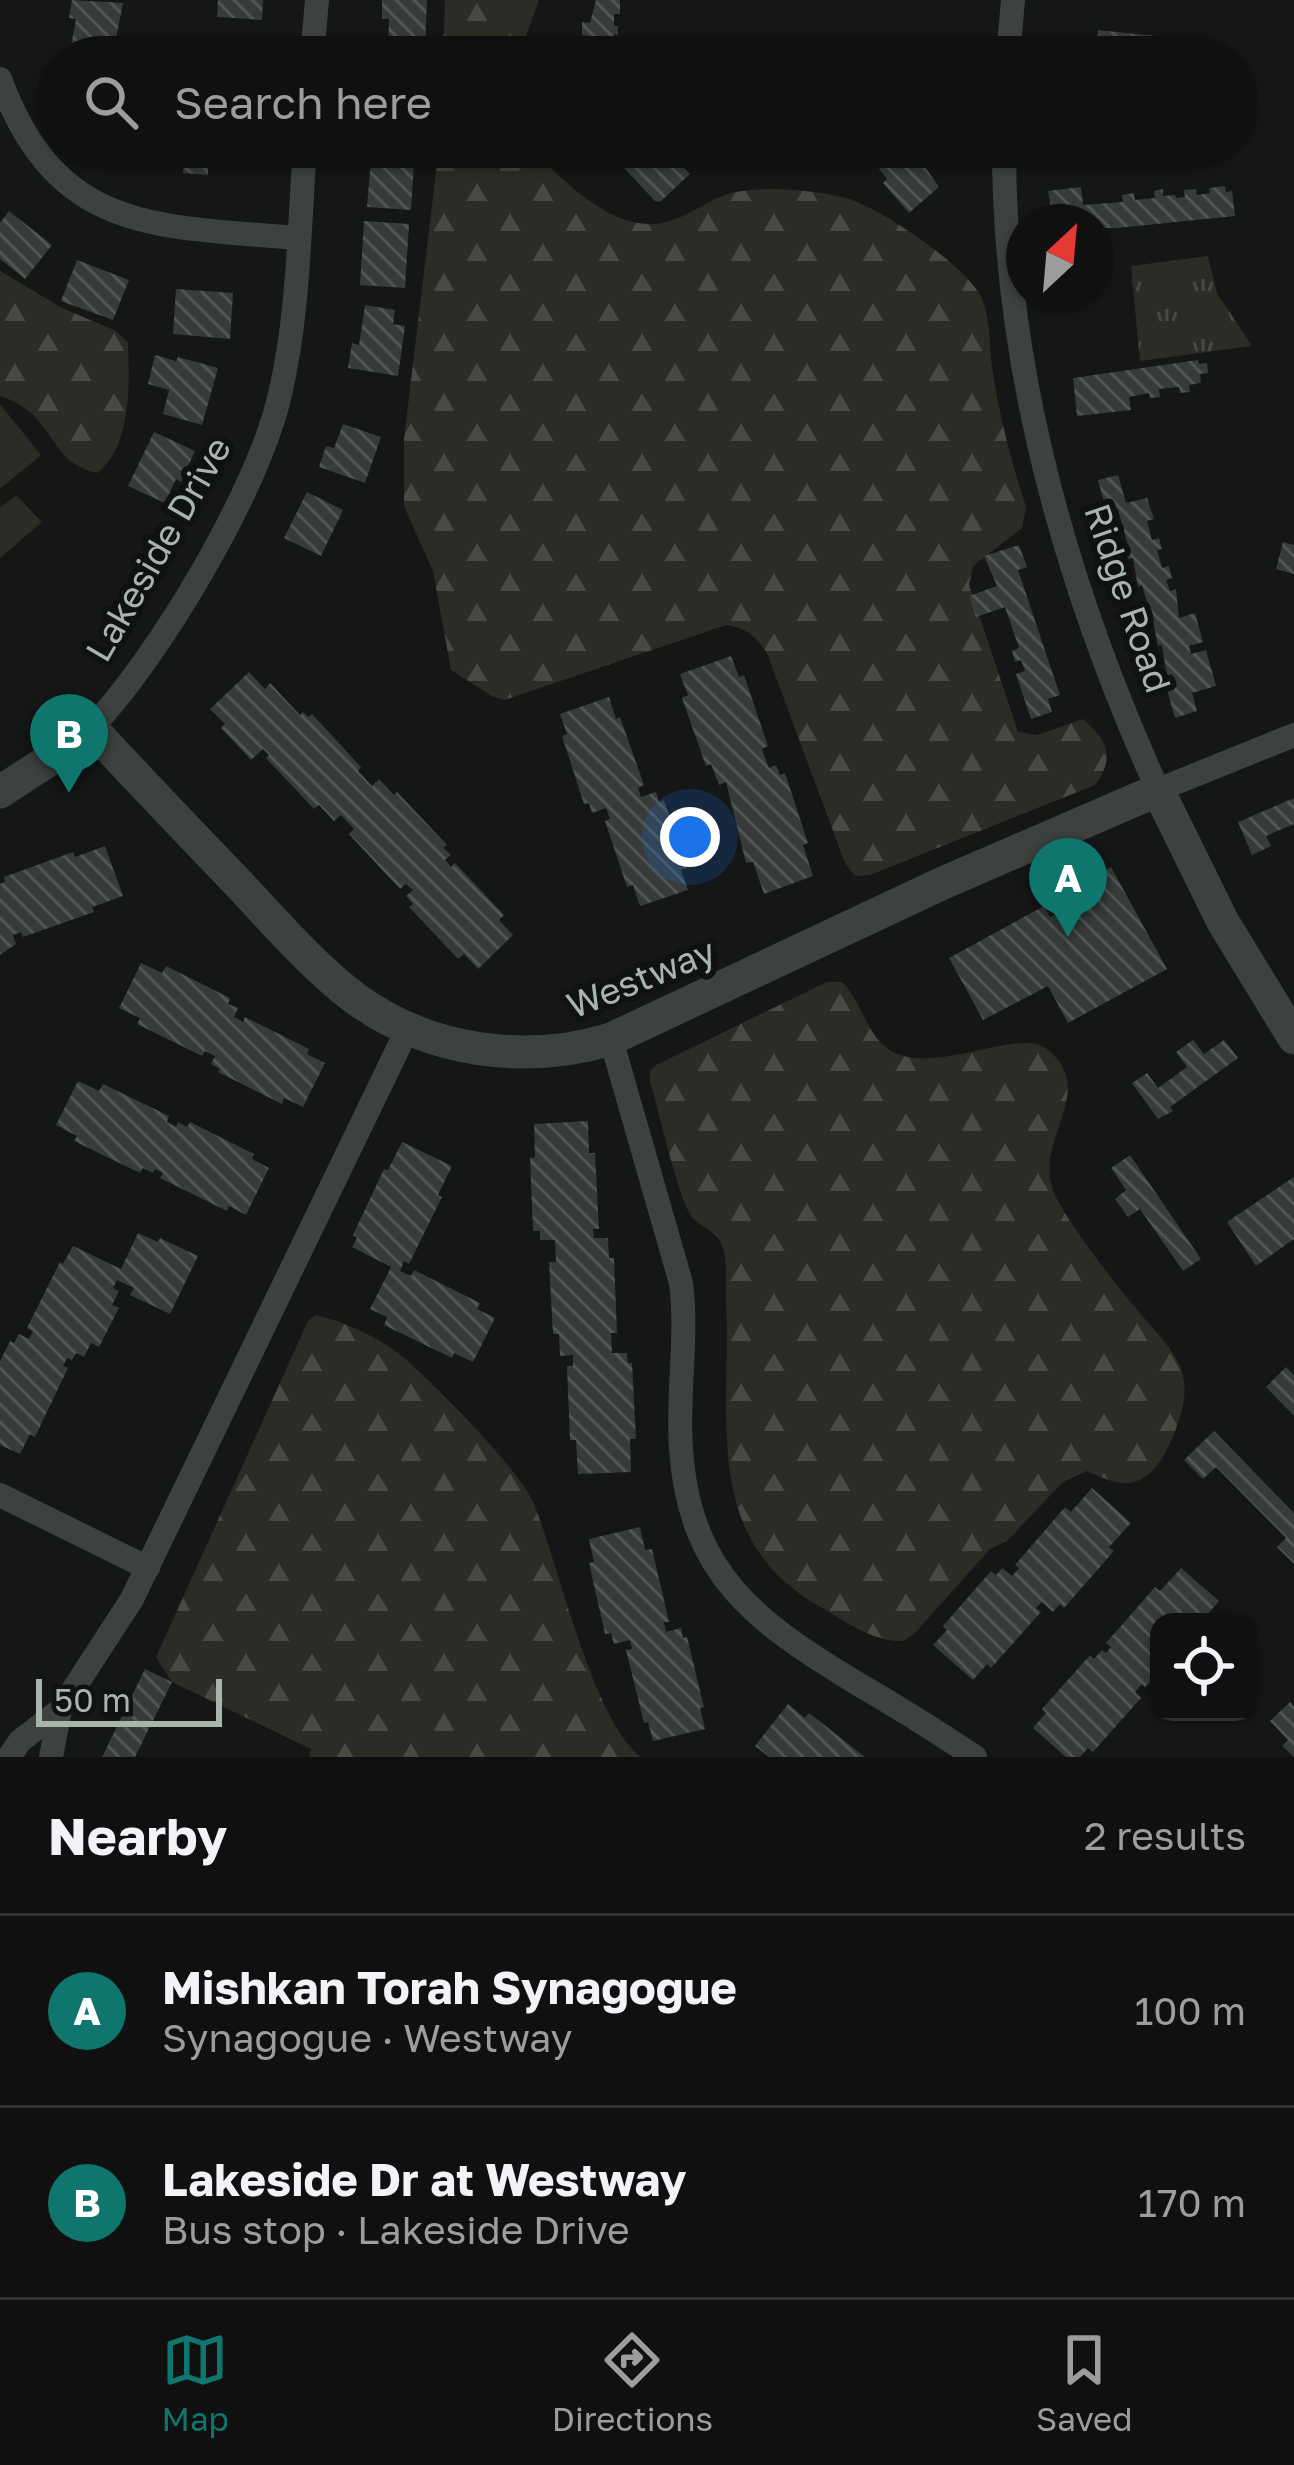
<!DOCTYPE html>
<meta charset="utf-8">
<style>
body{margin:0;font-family:"Golos Text",sans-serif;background:#191919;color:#f1f3f6}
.controls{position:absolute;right:36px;bottom:36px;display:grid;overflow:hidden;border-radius:24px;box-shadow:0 3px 9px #0004}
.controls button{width:108px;height:108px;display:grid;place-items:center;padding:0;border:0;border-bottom:3px solid #303030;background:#101010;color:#f1f3f6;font:60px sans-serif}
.compass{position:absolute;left:1006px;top:204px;width:108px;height:108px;border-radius:50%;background:#101010;box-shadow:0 3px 9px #0004;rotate:26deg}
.scale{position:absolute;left:36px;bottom:30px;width:186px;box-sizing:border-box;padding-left:12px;border:6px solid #a8b5ac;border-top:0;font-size:33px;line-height:42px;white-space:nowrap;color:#a8b5ac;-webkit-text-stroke:9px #101111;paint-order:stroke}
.you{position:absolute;left:690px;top:837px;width:42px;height:42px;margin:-30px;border:9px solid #fff;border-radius:50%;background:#1a73e8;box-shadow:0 0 0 18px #1a73e833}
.badge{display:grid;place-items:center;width:78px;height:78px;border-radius:50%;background:#0f766e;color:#fff;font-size:39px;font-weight:700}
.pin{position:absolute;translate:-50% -99px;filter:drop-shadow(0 3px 6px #0008)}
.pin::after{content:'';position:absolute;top:63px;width:42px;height:36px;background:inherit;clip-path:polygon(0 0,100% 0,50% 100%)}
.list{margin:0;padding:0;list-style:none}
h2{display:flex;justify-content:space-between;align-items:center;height:156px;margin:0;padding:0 48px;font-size:51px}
h2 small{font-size:39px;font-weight:400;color:#9c9d9f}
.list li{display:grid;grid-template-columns:78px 1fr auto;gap:36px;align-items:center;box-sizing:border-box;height:192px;padding:0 48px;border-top:3px solid #303030}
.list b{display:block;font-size:45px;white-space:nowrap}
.list p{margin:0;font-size:39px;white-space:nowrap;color:#9c9d9f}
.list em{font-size:39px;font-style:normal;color:#9c9d9f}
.icon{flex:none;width:66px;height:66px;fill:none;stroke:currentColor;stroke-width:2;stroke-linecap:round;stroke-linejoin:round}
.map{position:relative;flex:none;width:1294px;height:1757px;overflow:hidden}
.search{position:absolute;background:#101010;box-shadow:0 3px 9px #0004;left:36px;right:36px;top:36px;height:132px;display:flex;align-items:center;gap:30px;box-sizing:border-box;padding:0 42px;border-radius:66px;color:#9c9d9f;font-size:45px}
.sheet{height:540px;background:#101010}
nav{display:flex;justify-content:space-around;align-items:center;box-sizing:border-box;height:168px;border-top:3px solid #303030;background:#101010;font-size:33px;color:#9c9d9f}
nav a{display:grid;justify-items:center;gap:6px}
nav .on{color:#0f766e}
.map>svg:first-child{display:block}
.grass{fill:url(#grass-tufts)}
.forest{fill:url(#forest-firs)}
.garden{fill:#2d2b25}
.building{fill:url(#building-back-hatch)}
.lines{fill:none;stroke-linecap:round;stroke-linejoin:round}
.minor{stroke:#3d423f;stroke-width:24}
.tertiary{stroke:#3d423f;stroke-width:33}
.labels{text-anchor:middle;stroke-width:12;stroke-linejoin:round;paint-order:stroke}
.street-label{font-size:36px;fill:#a8b5ac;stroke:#101111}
</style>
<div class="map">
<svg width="1294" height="1757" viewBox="0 0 1294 1757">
<defs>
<pattern id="grass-tufts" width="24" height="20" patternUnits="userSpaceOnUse" patternTransform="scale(3)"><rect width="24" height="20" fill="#2d2b25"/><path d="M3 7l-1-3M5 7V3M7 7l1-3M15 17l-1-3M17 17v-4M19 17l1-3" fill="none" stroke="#494842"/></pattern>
<pattern id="forest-firs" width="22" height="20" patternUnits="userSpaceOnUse" patternTransform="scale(3)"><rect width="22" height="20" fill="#2d2b25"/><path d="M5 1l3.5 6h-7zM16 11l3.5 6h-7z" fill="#494842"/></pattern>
<pattern id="building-back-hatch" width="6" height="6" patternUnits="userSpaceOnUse" patternTransform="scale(3)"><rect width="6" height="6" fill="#373b39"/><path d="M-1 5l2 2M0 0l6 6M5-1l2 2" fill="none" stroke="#515553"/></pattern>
</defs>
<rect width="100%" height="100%" fill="#151616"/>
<!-- grass -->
<path class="grass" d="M1208,256L1217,293L1252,346L1140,361L1131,266Z"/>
<!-- forest -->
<path class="forest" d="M445,0H539L518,57H443Z
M439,147H530C559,177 606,225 651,224C683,224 706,198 736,192C770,186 812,190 846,198C879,207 971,268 983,301C991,323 989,351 993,374C1000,418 1012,464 1026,507L1022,528L973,566L969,585L1018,732L1037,735L1083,719C1107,740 1116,757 1095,785L870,875L855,876L845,863L767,653C755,636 747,628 726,625L504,700L492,696L451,670L433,571L404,506V439Z
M0,271L62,308L116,331L128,342C129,382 133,445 97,473C45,461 58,415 0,396Z
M827,982H842C861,1000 867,1035 888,1049C931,1079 1018,1026 1047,1049C1100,1092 1032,1139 1054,1193C1065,1219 1113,1281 1133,1305C1170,1350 1201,1368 1175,1431C1169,1446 1164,1458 1153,1470C1131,1492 1112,1482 1087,1471L1063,1482L1007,1541L990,1549L914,1634L903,1641C872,1642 845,1621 819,1606C699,1538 732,1415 726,1300C725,1284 728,1260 722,1245C716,1230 698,1227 690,1214C675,1187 660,1114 650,1081V1072L656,1065Z
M315,1315C340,1320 378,1337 398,1353C428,1377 522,1472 534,1504C558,1563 593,1721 641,1757H309L311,1749L172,1682L156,1657L308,1321Z"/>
<!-- garden -->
<path class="garden" d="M0,404L41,455L0,489Z
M16,495L42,522L0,558V508Z"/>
<!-- building -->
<path class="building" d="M72,0L123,3L113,53L99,50L98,57H69L76,19L69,18Z
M218,0H263L262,20L217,17Z
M382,0H427L425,47L388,45L389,19H382Z
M596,0H620V14H614V26H618V35L614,34L613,57H580V43H589V36L582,35V22L590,23Z
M1098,30L1212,42L1210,57L1096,55Z
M942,38H964L963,57H942Z
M204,42L259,45L258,57H203Z
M185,147H248L247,168L208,166V175L183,173Z
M372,147H415L411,210L367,207Z
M608,147H676L684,155L677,161L690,174L660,202L655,201L606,149Z
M824,147H852V163L823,162Z
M890,147H911L939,187L909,213L883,183L887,179L879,169L885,163L880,157Z
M1225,186L1226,192L1232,191L1235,216L1117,228H1096V222H1053L1048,191L1081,187L1083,205L1123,202L1122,195L1134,193L1135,200L1155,198L1154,191L1163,189V196L1175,195L1176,198L1185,197L1184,190L1196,189L1197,195L1210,193L1209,188Z
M9,211L52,245L25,279L0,259V223Z
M364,221L409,224L405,288L360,285Z
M77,260L129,280L113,320L61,301Z
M176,289L233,293L230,339L173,334Z
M365,305L395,310L393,324L405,326L398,376L348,368L352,343L359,345Z
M155,355L176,361L178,357L218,368L202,425L163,414L169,390L148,384Z
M1198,360L1199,364L1207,363L1208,373L1200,374L1201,383L1189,385L1190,392L1180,393L1179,387L1159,389L1160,397L1150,398L1149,393L1129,397L1131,410L1077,416L1073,378Z
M343,424L381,437L365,483L319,467L326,446L334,448Z
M154,432L195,451L181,482L176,479L165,503L128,486Z
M1118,475L1126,503L1147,498L1154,519L1147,521L1152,540L1159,538L1162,549L1157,550L1162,568L1169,566L1172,578L1166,580L1170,591L1176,589L1179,618L1195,613L1203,642L1189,646L1191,654L1206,650L1216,686L1192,693L1197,711L1175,718L1166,686L1174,684L1172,674L1167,676L1162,645L1158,646L1152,615L1147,616L1145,607L1148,606L1142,585L1138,587L1133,558L1128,559L1125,550L1129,549L1118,509L1107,513L1098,480Z
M307,492L343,510L321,556L284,538Z
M1283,542L1294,545V574L1276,569Z
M1019,545L1027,567L1018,570L1060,695L1048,699L1052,712L1031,719L1016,674L1025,671L1021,660L1015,662L1012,651L1019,648L1005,607L976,617L969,596L997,586L984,556Z
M731,656L739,677L744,675L768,746L762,749L769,768L776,765L780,775L785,773L808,843L803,845L813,876L764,894L753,862L746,863L726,782L719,785L711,764L706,766L682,698L688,695L680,674Z
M249,672L265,689L270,683L300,715L303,712L308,717L312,714L361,767L358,771L372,786L379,779L394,795L397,792L447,845L443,848L451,855L445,860L451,867L455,863L504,915L499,920L513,935L478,969L464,954L458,959L409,907L413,904L406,896L413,890L406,884L400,889L349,834L354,829L341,815L334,821L319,805L314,809L266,758L269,755L263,749L251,760L221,728L225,724L210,709Z
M609,697L616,719L620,717L644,785L638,788L641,797L656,792L659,802L664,800L687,868L681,870L688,890L640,906L633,885L627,887L605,821L610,819L606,808L592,813L589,803L584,804L562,736L567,734L560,714Z
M1294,798V824L1266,836L1271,846L1252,855L1238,822Z
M105,846L123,896L92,907L94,912L23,937L21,932L13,935L16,944L0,955V884L5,882L4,877L73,852L75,857Z
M1111,867L1167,969L1068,1023L1048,986L983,1020L949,958L1044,906L1050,917L1061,911L1054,898Z
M141,963L162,973L166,966L230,998L228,1004L238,1008L234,1017L243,1022L245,1017L309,1049L307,1054L325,1063L303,1107L284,1098L282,1104L218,1072L220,1069L211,1064L215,1056L205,1051L202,1056L137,1024L140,1018L119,1008Z
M1193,1040L1204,1054L1224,1040L1238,1058L1170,1107L1173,1111L1158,1119L1132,1083L1147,1073L1158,1088L1187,1067L1176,1052Z
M78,1081L99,1091L103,1084L169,1116L167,1122L176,1127L178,1122L187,1127L190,1122L254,1154L252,1159L269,1168L246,1215L229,1206L227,1211L160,1178L163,1173L155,1169L153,1173L143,1168L140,1173L74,1141L77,1136L56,1125Z
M588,1121L589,1153H595L599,1229H593L594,1238H608L609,1258H614L617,1333H611L612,1353H627L628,1363H632L636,1439H630L631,1472L578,1474L576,1440H570L567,1366H573V1355L560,1356L559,1334H553L549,1262H556L555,1240H540V1231H533L530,1158L535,1157L534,1124Z
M402,1142L452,1166L438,1195L442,1197L409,1264L404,1261L400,1271L411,1276L414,1270L480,1303L477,1309L495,1318L473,1362L454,1353L452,1358L384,1325L387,1317L370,1309L391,1267L352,1247L357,1238L353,1235L384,1169L388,1170Z
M1130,1155L1201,1259L1183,1271L1140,1209L1128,1217L1115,1199L1126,1190L1111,1168Z
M1294,1177V1239L1256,1266L1227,1222Z
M138,1233L158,1242L160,1238L198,1256L170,1314L130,1295L134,1288L117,1280L113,1288L119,1291L112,1305L119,1308L99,1347L91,1343L84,1357L76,1353L72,1360L67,1358L63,1366L68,1368L35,1437L30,1434L20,1454L0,1445V1361L10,1341L14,1343L19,1334L29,1339L33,1331L27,1328L60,1262L63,1264L73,1246L121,1269Z
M1286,1367L1294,1375V1416L1266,1387Z
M1214,1431L1294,1513V1564L1277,1547L1286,1538L1216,1467L1203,1479L1184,1460Z
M1092,1488L1131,1523L1109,1547L1114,1551L1064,1608L1060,1604L1053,1612L1042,1602L1036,1608L1041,1612L991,1668L987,1664L973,1680L933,1645L947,1630L943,1626L991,1571L996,1575L1002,1568L1012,1576L1019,1568L1015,1565L1065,1507L1071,1512Z
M640,1527L645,1550L652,1549L669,1622H664L666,1632L681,1628L683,1638L687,1637L704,1707L700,1708L705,1729L653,1741L648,1722L644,1723L626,1650L632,1649L630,1640L614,1644L611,1633L605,1634L589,1563L594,1562L589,1539Z
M1181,1568L1219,1601L1201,1622H1159V1681L1156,1684L1152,1680L1145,1687L1142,1684L1135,1692L1141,1698L1093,1752L1088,1748L1080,1757H1066L1033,1728L1046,1713L1042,1709L1090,1655L1094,1659L1102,1650L1106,1653L1111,1647L1106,1643L1155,1587L1160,1591Z
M145,1669L172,1682L135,1757H102Z
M1290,1702L1294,1707V1757L1282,1746L1288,1740L1270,1721Z
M788,1704L805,1718L809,1713L865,1757H769L755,1746Z"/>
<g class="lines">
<!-- minor -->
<path class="minor" d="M312,57L317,0
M1008,57L1013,0
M0,79C57,234 157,226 298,238
M1004,147C1004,370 1067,589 1158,790L1294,735
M91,728C159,657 259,489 280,394C299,313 299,229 305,147
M611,1039L681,1283C688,1338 677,1393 681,1448C689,1576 758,1623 858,1684C898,1707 936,1731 975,1757
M0,1495L148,1568
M9,1757L20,1741L60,1710L132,1599L408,1028
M51,1757L60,1710"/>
<!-- tertiary -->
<path class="tertiary" d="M0,792L57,755L91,728C139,780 188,831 237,882C275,922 312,966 356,999C429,1052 526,1065 611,1039L943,883L1158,790L1223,922L1294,1038"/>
</g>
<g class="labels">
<!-- street labels -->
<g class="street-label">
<text transform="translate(158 549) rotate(-60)" y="13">Lakeside Drive</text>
<text transform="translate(1128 598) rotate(71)" y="13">Ridge Road</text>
<text transform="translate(641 978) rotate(-22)" y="13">Westway</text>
</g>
</g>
</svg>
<div class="controls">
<button><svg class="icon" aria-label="locate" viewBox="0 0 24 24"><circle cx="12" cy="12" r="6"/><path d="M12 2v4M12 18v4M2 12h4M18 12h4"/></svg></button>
</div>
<svg class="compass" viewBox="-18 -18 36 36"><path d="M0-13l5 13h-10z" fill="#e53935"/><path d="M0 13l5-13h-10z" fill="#9c9d9f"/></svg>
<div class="scale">50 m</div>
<div class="you"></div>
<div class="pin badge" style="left:1068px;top:937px">A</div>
<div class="pin badge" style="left:69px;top:793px">B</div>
<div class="search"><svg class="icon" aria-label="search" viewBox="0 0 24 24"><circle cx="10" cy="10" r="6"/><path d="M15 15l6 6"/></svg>Search here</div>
</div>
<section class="sheet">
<h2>Nearby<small>2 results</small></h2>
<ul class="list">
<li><span class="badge">A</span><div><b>Mishkan Torah Synagogue</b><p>Synagogue · Westway</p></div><em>100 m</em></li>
<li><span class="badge">B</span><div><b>Lakeside Dr at Westway</b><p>Bus stop · Lakeside Drive</p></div><em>170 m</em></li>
</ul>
</section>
<nav>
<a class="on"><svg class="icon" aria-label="map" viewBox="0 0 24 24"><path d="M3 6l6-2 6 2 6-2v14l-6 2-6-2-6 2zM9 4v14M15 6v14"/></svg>Map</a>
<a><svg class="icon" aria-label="directions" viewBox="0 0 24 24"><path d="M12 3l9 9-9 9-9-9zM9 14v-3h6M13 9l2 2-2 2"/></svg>Directions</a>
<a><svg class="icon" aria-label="saved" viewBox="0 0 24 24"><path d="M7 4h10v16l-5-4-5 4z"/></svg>Saved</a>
</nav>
